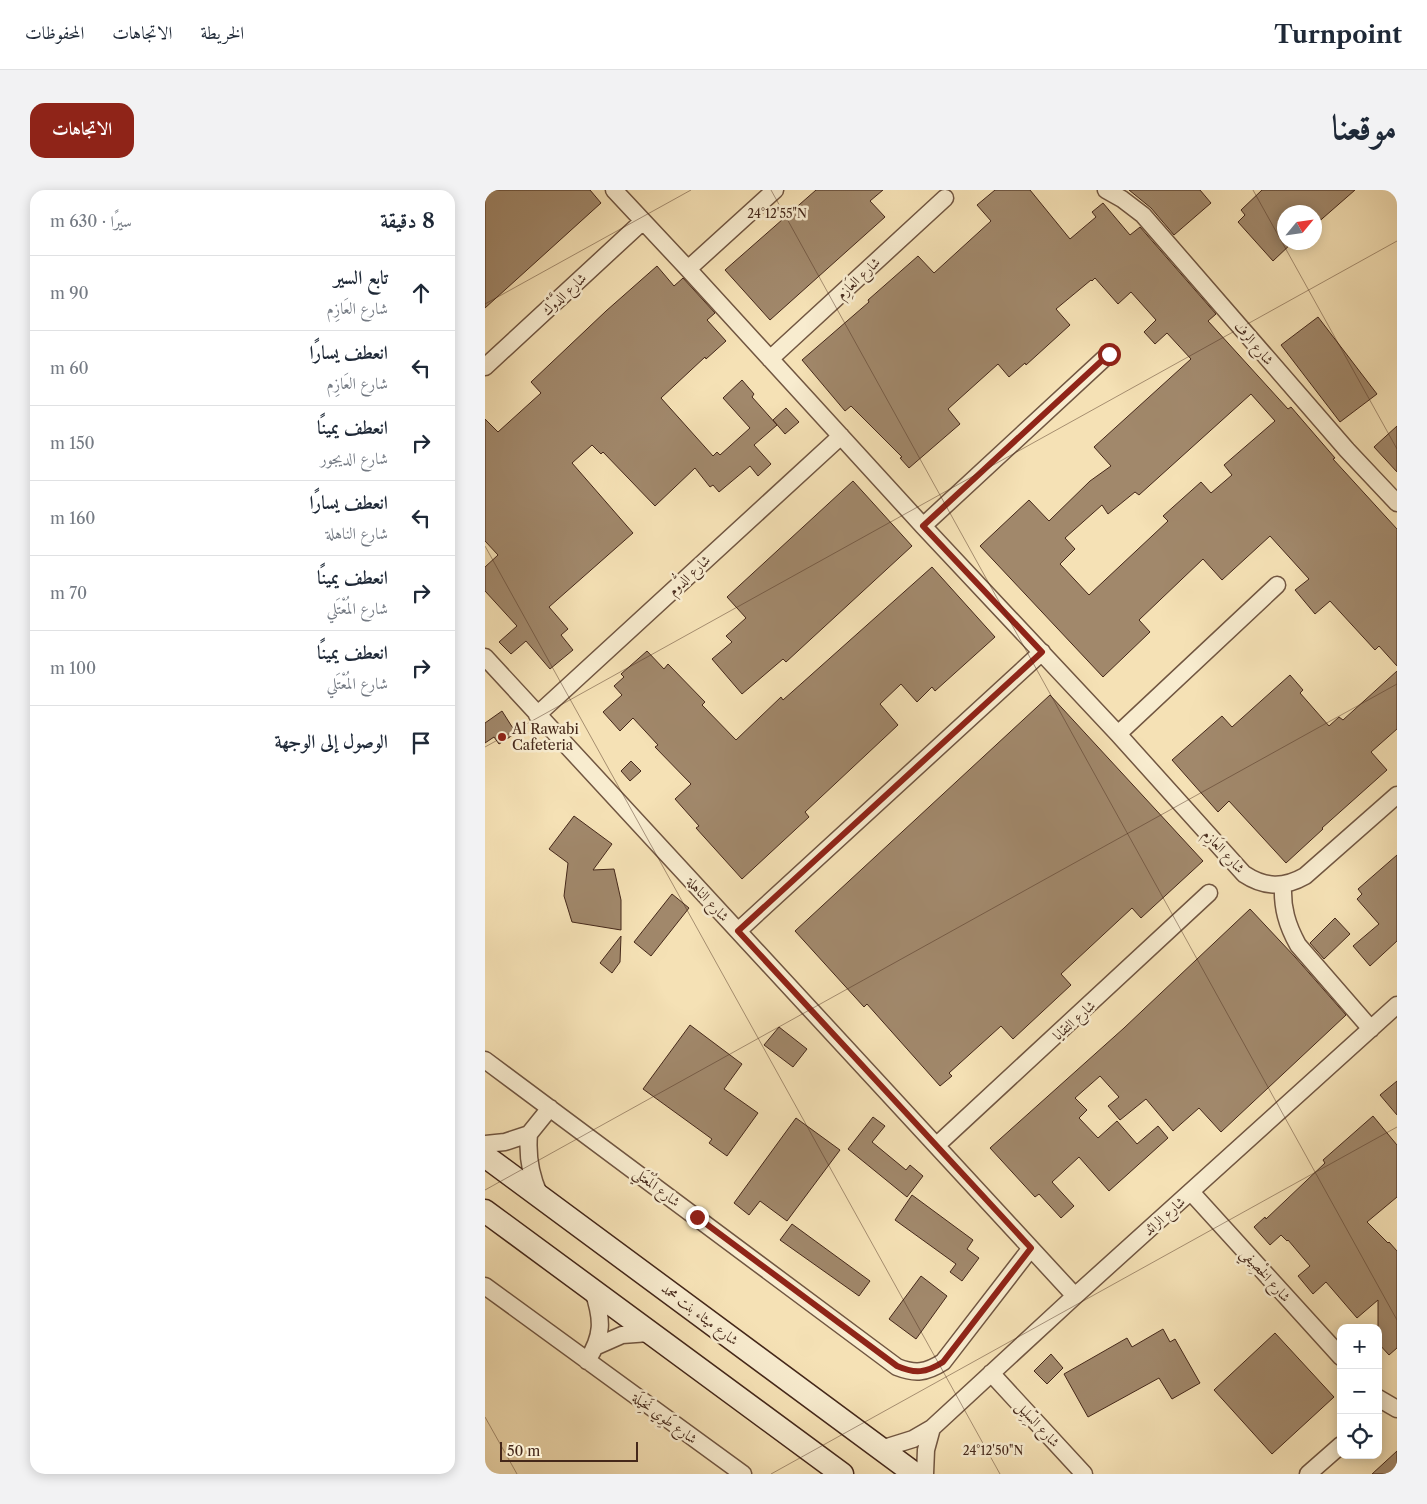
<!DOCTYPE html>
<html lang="ar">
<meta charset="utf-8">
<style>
body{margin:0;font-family:"Libre Caslon Text",Amiri,serif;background:#f2f2f3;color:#1f2937;direction:rtl}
.controls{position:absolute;right:15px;bottom:15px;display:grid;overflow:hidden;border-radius:10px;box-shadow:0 2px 12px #0003}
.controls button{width:45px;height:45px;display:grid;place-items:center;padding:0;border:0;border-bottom:1px solid #e0e1e3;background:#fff;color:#1f2937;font:25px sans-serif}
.compass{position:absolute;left:792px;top:15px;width:45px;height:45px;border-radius:50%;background:#fff;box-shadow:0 2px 12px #0003;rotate:61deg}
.scale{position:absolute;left:15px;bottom:12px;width:138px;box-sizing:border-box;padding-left:5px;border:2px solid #45281a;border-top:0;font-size:14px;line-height:18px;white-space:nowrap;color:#45281a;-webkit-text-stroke:4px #f8eccf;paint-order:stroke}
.stop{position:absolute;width:15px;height:15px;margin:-11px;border:4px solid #8f2418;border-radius:50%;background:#fff}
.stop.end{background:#8f2418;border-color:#fff;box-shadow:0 1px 5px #0008}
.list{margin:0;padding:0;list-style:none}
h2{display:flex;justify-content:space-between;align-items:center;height:65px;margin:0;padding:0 20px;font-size:21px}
h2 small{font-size:16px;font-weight:400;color:#747a83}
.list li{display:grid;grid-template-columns:32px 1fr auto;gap:15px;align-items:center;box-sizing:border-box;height:75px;padding:0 20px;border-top:1px solid #e0e1e3}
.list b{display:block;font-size:19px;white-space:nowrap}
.list p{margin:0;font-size:16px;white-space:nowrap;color:#747a83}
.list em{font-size:16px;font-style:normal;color:#747a83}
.icon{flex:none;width:28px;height:28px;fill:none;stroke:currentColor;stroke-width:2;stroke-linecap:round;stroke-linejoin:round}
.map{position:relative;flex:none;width:912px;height:1284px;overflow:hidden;direction:ltr;border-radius:15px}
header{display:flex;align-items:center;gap:30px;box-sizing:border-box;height:70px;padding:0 25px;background:#fff;border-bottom:1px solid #e0e1e3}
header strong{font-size:24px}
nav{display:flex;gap:28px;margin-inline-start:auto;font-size:18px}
.intro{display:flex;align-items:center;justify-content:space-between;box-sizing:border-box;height:120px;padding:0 30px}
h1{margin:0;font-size:35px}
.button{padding:12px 22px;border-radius:15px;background:#8f2418;color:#fff;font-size:18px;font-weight:700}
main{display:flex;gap:30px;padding:0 30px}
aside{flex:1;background:#fff;border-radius:15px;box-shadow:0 2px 12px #0003}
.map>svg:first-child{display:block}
.building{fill:#a1886b;stroke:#45281a;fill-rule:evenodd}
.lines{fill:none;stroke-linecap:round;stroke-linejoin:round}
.minor-casing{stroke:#715641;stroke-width:19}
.secondary-casing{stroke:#45281a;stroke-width:25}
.minor{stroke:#f8eccf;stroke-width:16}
.secondary{stroke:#f8eccf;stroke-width:22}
.route{stroke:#8f2418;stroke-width:6}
.ticks{fill:none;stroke:#45281a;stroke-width:1;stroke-opacity:0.45}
.poi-dot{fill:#8f2418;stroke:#f8eccf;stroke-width:2}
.labels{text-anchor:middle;stroke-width:5;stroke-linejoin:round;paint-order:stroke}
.street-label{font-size:14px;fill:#45281a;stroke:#f8eccf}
.poi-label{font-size:14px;fill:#45281a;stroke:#f8eccf;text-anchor:start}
.ticks-label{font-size:12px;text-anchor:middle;fill:#45281a;stroke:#f8eccf;stroke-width:5;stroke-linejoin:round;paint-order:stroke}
</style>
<header>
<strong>Turnpoint</strong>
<nav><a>الخريطة</a><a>الاتجاهات</a><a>المحفوظات</a></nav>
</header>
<div class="intro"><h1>موقعنا</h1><a class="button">الاتجاهات</a></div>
<main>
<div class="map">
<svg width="912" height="1284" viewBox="0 0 912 1284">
<rect width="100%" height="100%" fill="#f5e1b5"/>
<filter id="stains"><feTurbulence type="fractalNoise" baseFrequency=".004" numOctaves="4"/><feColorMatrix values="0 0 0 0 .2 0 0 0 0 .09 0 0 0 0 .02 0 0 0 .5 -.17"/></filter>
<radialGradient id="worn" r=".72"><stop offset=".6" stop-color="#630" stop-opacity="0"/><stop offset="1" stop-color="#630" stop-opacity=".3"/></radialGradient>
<!-- building -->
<path class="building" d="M0,0H105L116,13L0,118Z
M331,0H398L385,11L400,27L285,130L240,80Z
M510,0H545L585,49L611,27L607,22L618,13L645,45L655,37L731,124L723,131L803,219L806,217L850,268L848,269L912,339V476L894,456L890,460L845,411L830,424L810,400L824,389L785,346L737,390L718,369L654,430L665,442L618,487L495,356L544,310L564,331L605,291L626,276L609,257L706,169L682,143L670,154L659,142L671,130L646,102L633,114L610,88L607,91L606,90L571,119L585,135L541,175L540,173L524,187L513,174L463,219L475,234L424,278L415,268L417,267L366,216L360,221L317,170L384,112L383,110L433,66L449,83L506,31L492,15ZM766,204L790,231L739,275L747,285L726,303L716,292L678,326L683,331L604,405L575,374L590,359L580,348L617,315L623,324L650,302L654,305Z
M644,0H715L726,13L689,45L666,18Z
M777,0H870L830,35V22H800V52H808L788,71L753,32L760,25L756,20Z
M172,76L189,96L198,88L230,123L222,130L241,151L221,169L220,167L176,208L228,266L232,262L235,265L265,238L238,208L257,190L269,204L267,207L292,235L269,255L286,274L273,286L265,276L234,302L228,295L225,297L210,278L170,316L118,262L116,264L107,255L87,273L148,343L64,417L83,439L76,445L88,460L65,479L41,451L26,464L14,452L32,436L0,401V377L13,365L0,351V229L13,242L56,203L46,192L121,121Z
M833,127L892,204L855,232L796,155Z
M301,218L314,232L300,244L288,230Z
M912,236V282L889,257Z
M368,291L427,356L301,472L298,469L257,504L227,469L247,452L241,446L261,428L242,407Z
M447,377L510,447L450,501L447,497L432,512L416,494L395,514L413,535L320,622L324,627L257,689L211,638L214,636L190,609L206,594L170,557L173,555L148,528L135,541L118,522L137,505L129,496L139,487L136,484L162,461L179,479L183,474L220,512L217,515L251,550L296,507L298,510Z
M912,481V539L886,562L902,580L837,638L838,639L801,673L744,611L733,622L687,570L737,526L747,537L805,485L818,500L815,503L844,536L854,527L858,530Z
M565,505L718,671L656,728L647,718L576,784L586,795L528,849L516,836L464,883L467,886L455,896L382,814L379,817L310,741Z
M17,521L31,543L14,554L9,547L0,553V533Z
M146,571L156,581L145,591L136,581Z
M89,626L127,654L108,680L129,679L136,710V740L87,732L79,706L83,673L64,659Z
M912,665V751L885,776L868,756L894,734L872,709L877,704L873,699Z
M187,704L204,718L166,766L149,752Z
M765,719L810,767L861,825L736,942L714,918L688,941L661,909L635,930L623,916L634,907L615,886L590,908L602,920L594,928L613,948L632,931L652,954L673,936L683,948L624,1001L594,967L567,992L589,1016L576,1028L554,1004L550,1007L505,958L639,838Z
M850,728L865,744L839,769L825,753Z
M136,746L135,772L127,783L115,773Z
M205,835L257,874L239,899L273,923L242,966L224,953L227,949L158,899Z
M294,837L322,859L308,877L279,855Z
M912,891V925L895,905Z
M888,926L912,955V1007L882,1032L903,1053L904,1052L912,1061V1158L904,1165L893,1153V1110L872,1128L841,1092L828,1104L813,1086L825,1076L803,1050L802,1051L796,1045L785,1055L769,1037L780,1027L781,1029L840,973L838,970Z
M388,927L400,936L387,952L421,980L425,975L438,986L422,1007L363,959Z
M311,928L355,960L302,1031L275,1011L264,1025L249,1013Z
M427,1005L488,1050L482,1059L494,1068L477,1091L465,1082L471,1074L410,1030Z
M307,1034L385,1091L374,1106L295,1050Z
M436,1086L462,1106L431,1149L404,1129Z
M678,1139L685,1152L690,1149L715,1193L687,1209L674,1188L603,1227L579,1184L642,1148L647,1157Z
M790,1143L849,1207L787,1264L729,1200Z
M566,1164L578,1178L562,1194L549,1181Z
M912,1261V1284H887Z"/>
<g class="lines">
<!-- minor casing -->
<g class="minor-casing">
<path id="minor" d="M129,0L203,79L438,336L633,544L759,684C780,698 799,698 820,686L912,605
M621,0L637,9L658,25L862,260L912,313
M203,79L290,0
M285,169L460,8
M0,177L158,31
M438,336L624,164
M0,467L590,1106
M52,525L356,246
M633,544L792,395
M798,695C797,718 802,735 813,755L886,839
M253,741L557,462
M0,870L412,1177C430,1184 441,1183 458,1172L546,1058
M44,944C42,966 45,984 54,1004
M0,954L20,952L44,944L65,918
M452,955L724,703
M706,1002L856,1167
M0,1096L258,1284
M112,1156L137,1145L164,1143
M102,1171C118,1146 118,1130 108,1101
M506,1183L599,1284
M893,1208L912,1219
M396,1259L428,1249L447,1238L590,1106L912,815
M440,1284L441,1260L447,1238
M823,1284L856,1255"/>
</g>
<!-- secondary casing -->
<g class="secondary-casing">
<path id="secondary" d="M0,966L430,1284
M0,1021L357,1284"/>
</g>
<!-- minor -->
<use href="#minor" class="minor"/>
<!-- secondary -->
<use href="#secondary" class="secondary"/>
</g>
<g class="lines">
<!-- route -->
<path class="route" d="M212,1027L412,1176C430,1184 441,1183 458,1172L546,1058L253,741L557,462L438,336L624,164"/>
</g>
<!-- ticks -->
<path class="ticks" d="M286,0L912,1130M768,0L912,259M0,114L206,0M0,356L515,1284M0,557L912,51M0,1000L912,494M0,1227L32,1284M286,1284L912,937"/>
<!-- markers -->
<circle class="poi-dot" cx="17" cy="547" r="5"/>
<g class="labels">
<!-- street labels -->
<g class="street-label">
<text transform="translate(373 88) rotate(-43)" y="5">شارع العَازِم</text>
<text transform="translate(79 104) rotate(-43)" y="5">شارع الدَّوْك</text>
<text transform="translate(769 153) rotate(49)" y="5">شارع الرف</text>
<text transform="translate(204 385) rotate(-43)" y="5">شارع الدُّوم</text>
<text transform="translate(739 661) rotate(47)" y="5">شارع العَازِم</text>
<text transform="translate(223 709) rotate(47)" y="5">شارع الناهلة</text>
<text transform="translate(589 830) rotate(-42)" y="5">شارع التقايا</text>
<text transform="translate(172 997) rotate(37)" y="5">شارع المُعْتَلي</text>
<text transform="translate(679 1026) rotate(-42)" y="5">شارع الرائد</text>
<text transform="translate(781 1085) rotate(48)" y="5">شارع الخْصِيفي</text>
<text transform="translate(215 1124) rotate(37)" y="5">شارع ميثاء بنت محمد</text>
<text transform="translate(180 1228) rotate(36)" y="5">شارع طَوِي نَخِيلَة</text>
<text transform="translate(553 1234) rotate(47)" y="5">شارع السِّلِيل</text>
</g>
<!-- poi labels -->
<g class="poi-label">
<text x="27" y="544">Al Rawabi<tspan x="27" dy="16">Cafeteria</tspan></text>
</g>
</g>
<g class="ticks-label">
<text x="292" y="28">24°12'55"N</text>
<text x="508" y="1265">24°12'50"N</text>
</g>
<rect width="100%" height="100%" filter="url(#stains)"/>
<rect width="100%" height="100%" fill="url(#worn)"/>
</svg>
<div class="controls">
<button>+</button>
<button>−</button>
<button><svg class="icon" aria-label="locate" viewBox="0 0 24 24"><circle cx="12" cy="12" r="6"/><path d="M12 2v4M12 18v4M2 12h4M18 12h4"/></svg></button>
</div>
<svg class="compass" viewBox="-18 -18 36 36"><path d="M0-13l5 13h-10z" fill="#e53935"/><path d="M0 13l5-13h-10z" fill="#747a83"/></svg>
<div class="scale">50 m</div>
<div class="stop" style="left:624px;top:164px"></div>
<div class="stop end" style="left:212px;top:1027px"></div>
</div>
<aside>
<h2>8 دقيقة<small>سيرًا · 630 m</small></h2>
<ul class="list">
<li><svg class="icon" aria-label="ahead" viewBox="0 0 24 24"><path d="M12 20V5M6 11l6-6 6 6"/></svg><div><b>تابع السير</b><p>شارع العَازِم</p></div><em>90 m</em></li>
<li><svg class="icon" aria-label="left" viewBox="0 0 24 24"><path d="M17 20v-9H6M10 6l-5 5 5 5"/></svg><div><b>انعطف يسارًا</b><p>شارع العَازِم</p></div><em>60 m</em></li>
<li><svg class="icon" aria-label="right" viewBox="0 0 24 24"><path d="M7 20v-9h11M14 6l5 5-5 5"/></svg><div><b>انعطف يمينًا</b><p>شارع الديجور</p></div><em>150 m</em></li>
<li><svg class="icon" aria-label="left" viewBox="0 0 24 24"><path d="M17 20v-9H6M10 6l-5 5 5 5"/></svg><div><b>انعطف يسارًا</b><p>شارع الناهلة</p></div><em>160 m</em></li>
<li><svg class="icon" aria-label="right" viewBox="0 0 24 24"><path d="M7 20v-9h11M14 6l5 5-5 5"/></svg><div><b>انعطف يمينًا</b><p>شارع المُعْتَلي</p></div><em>70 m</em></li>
<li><svg class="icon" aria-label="right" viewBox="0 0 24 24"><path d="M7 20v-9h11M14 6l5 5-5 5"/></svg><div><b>انعطف يمينًا</b><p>شارع المُعْتَلي</p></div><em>100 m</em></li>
<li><svg class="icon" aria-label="arrive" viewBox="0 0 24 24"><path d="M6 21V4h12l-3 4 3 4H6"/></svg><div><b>الوصول إلى الوجهة</b></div></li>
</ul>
</aside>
</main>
